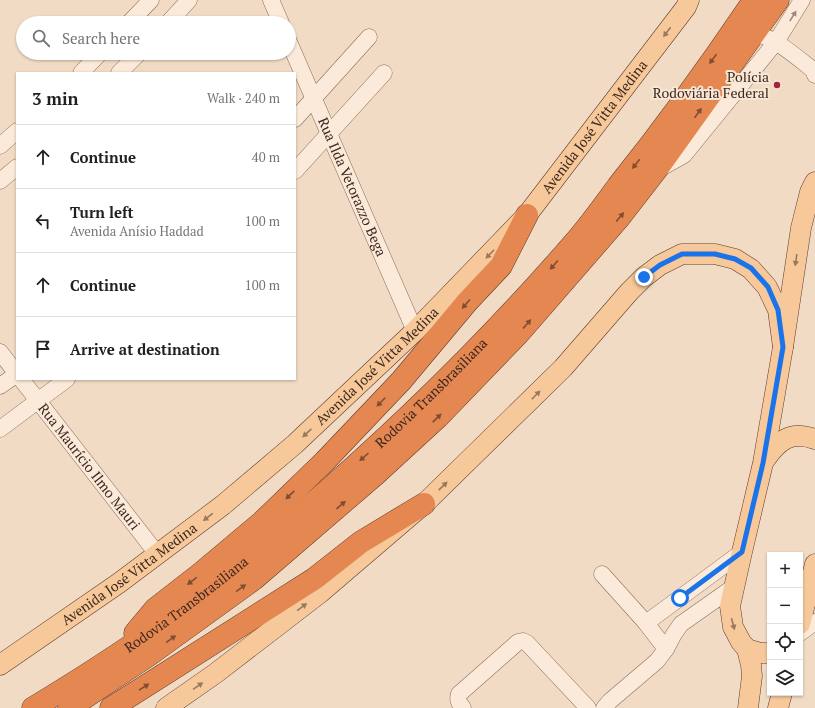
<!DOCTYPE html>
<meta charset="utf-8">
<style>
body{margin:0;font-family:"PT Serif",serif;background:#f2f2f2;color:#202124}
.controls{position:absolute;right:12px;bottom:12px;display:grid;overflow:hidden;border-radius:0px;box-shadow:0 1px 3px #0004}
.controls button{width:36px;height:36px;display:grid;place-items:center;padding:0;border:0;border-bottom:1px solid #e0e0e0;background:#fff;color:#202124;font:20px sans-serif}
.stop{position:absolute;width:12px;height:12px;margin:-9px;border:3px solid #1a73e8;border-radius:50%;background:#fff}
.stop.end{background:#1a73e8;border-color:#fff;box-shadow:0 1px 4px #0008}
.list{margin:0;padding:0;list-style:none}
h2{display:flex;justify-content:space-between;align-items:center;height:52px;margin:0;padding:0 16px;font-size:17px}
h2 small{font-size:13px;font-weight:400;color:#757577}
.list li{display:grid;grid-template-columns:26px 1fr auto;gap:12px;align-items:center;box-sizing:border-box;height:64px;padding:0 16px;border-top:1px solid #e0e0e0}
.list b{display:block;font-size:15px;white-space:nowrap}
.list p{margin:0;font-size:13px;white-space:nowrap;color:#757577}
.list em{font-size:13px;font-style:normal;color:#757577}
.icon{flex:none;width:22px;height:22px;fill:none;stroke:currentColor;stroke-width:2;stroke-linecap:round;stroke-linejoin:round}
.map{position:relative;flex:none;width:815px;height:708px;overflow:hidden}
.search{position:absolute;background:#fff;box-shadow:0 1px 3px #0004;left:16px;top:16px;width:280px;height:44px;display:flex;align-items:center;gap:10px;box-sizing:border-box;padding:0 14px;border-radius:22px;color:#757577;font-size:15px}
.panel{position:absolute;background:#fff;box-shadow:0 1px 3px #0004;left:16px;top:72px;width:280px;height:308px;border-radius:0px}
.map>svg:first-child{display:block}
.lines{fill:none;stroke-linecap:round;stroke-linejoin:round}
.minor-casing{stroke:#8d6b59;stroke-width:17}
.major-casing{stroke:#5b3a2d;stroke-width:21}
.highway-casing{stroke:#5b3a2d;stroke-width:23}
.minor{stroke:#fbead9;stroke-width:16}
.major{stroke:#f6c89a;stroke-width:20}
.highway{stroke:#e58751;stroke-width:22}
.oneway{fill:#9c887c}
.oneway2{fill:#99785c}
.oneway3{fill:#804d32}
.route{stroke:#1a73e8;stroke-width:5}
.poi-dot{fill:#a0253e;stroke:#f8e7d5;stroke-width:1.5}
.labels{text-anchor:middle;stroke-width:4;stroke-linejoin:round;paint-order:stroke}
.poi-label{font-size:14px;fill:#3c271e;stroke:#f8e7d5;text-anchor:end}
.street-label{font-size:14px;fill:#3c271e;stroke:#f8e7d5}
</style>
<div class="map">
<svg width="815" height="708" viewBox="0 0 815 708">
<rect width="100%" height="100%" fill="#f1dbc4"/>
<g class="lines">
<!-- minor casing -->
<g class="minor-casing">
<g id="minor">
<path d="M271,0L281,23"/>
<path d="M129,23L151,0"/>
<path d="M168,23L189,0"/>
<path d="M745,30C771,35 792,53 813,70L815,75"/>
<path id="s1" d="M289,42L415,331"/>
<path d="M81,73L100,53"/>
<path d="M119,73L139,53"/>
<path d="M295,119L369,37"/>
<path d="M0,146L17,131"/>
<path d="M659,169L684,155L776,42L802,0"/>
<path d="M295,171L384,73"/>
<path d="M0,181L17,167"/>
<path d="M0,352L17,374"/>
<path id="s2" d="M21,379L158,555"/>
<path d="M0,386L17,374"/>
<path d="M0,429L67,379"/>
<path d="M602,574L646,623L666,649L657,661L610,701L604,708"/>
<path d="M646,623L742,552"/>
<path d="M800,633L815,622"/>
<path d="M666,649L674,634L681,624L735,586"/>
<path d="M463,708C459,703 457,700 459,694L518,642L523,641L527,643L588,708"/>
</g>
</g>
<!-- major casing -->
<g class="major-casing">
<g id="major">
<path d="M764,461C778,441 790,430 815,439"/>
<path d="M800,624L815,564"/>
<path d="M747,649L761,653H770"/>
<path id="s3" d="M0,665L119,583L223,505L295,444L415,331L527,215L686,7L689,0"/>
<path d="M166,708L216,673L320,593L424,504L563,368L629,292L644,277L660,265L682,254H715L735,259L751,269L767,287L778,310L783,347"/>
<path d="M748,708L752,676L751,665L747,649L741,642L733,627L730,606L742,552L763,463L783,347L801,228L810,192L815,182"/>
<path d="M778,708L782,693"/>
</g>
</g>
<!-- highway casing -->
<g class="highway-casing">
<g id="highway">
<path d="M135,633L155,609L200,574L262,522L325,461L401,381L468,301L501,266L527,215"/>
<path id="s4" d="M33,708C76,682 120,654 162,624C209,590 254,554 298,516C396,432 489,341 574,243C590,225 604,205 618,186C666,126 711,64 754,0"/>
<path d="M69,708L149,655L254,579L376,474L438,417L519,333L619,218L657,169L778,0"/>
<path d="M111,708L314,579L361,542L424,504"/>
</g>
</g>
<!-- minor -->
<use href="#minor" class="minor"/>
<!-- major -->
<use href="#major" class="major"/>
<!-- highway -->
<use href="#highway" class="highway"/>
</g>
<!-- one-way arrows -->
<defs><path id="oneway-solid" d="M-6-.8H1V-3.2L6.5 0L1 3.2V.8H-6Z"/></defs>
<use class="oneway" href="#oneway-solid" transform="translate(793 16) rotate(-58)"/>
<g class="oneway2">
<use href="#oneway-solid" transform="translate(667 32) rotate(127)"/>
<use href="#oneway-solid" transform="translate(490 254) rotate(134)"/>
<use href="#oneway-solid" transform="translate(796 260) rotate(98)"/>
<use href="#oneway-solid" transform="translate(536 395) rotate(-45)"/>
<use href="#oneway-solid" transform="translate(307 433) rotate(137)"/>
<use href="#oneway-solid" transform="translate(443 486) rotate(-44)"/>
<use href="#oneway-solid" transform="translate(208 517) rotate(143)"/>
<use href="#oneway-solid" transform="translate(302 607) rotate(-37)"/>
<use href="#oneway-solid" transform="translate(733 624) rotate(75)"/>
<use href="#oneway-solid" transform="translate(198 686) rotate(-35)"/>
</g>
<g class="oneway3">
<use href="#oneway-solid" transform="translate(713 59) rotate(126)"/>
<use href="#oneway-solid" transform="translate(698 113) rotate(-54)"/>
<use href="#oneway-solid" transform="translate(636 164) rotate(128)"/>
<use href="#oneway-solid" transform="translate(620 217) rotate(-50)"/>
<use href="#oneway-solid" transform="translate(554 265) rotate(132)"/>
<use href="#oneway-solid" transform="translate(466 304) rotate(131)"/>
<use href="#oneway-solid" transform="translate(527 324) rotate(-49)"/>
<use href="#oneway-solid" transform="translate(381 402) rotate(134)"/>
<use href="#oneway-solid" transform="translate(437 418) rotate(-44)"/>
<use href="#oneway-solid" transform="translate(364 457) rotate(138)"/>
<use href="#oneway-solid" transform="translate(290 495) rotate(136)"/>
<use href="#oneway-solid" transform="translate(341 505) rotate(-41)"/>
<use href="#oneway-solid" transform="translate(192 581) rotate(142)"/>
<use href="#oneway-solid" transform="translate(241 588) rotate(-36)"/>
<use href="#oneway-solid" transform="translate(171 639) rotate(-36)"/>
<use href="#oneway-solid" transform="translate(144 687) rotate(-32)"/>
</g>
<g class="lines">
<!-- route -->
<path class="route" d="M644,277L660,265L682,254H715L735,259L751,268L768,287L778,310L783,347L763,463L742,552L680,598"/>
</g>
<!-- markers -->
<circle class="poi-dot" cx="777" cy="85" r="4"/>
<g class="labels">
<!-- poi labels -->
<g class="poi-label">
<text x="769" y="82">Polícia<tspan x="769" dy="16">Rodoviária Federal</tspan></text>
</g>
<!-- street labels -->
<g class="street-label">
<text dy="5" stroke="none"><textPath href="#s3" startOffset="806">Avenida José Vitta Medina</textPath></text>
<text dy="5" stroke="none"><textPath href="#s1" startOffset="158">Rua Ilda Vetorazzo Bega</textPath></text>
<text dy="5" stroke="none"><textPath href="#s3" startOffset="482">Avenida José Vitta Medina</textPath></text>
<text dy="5" stroke="none"><textPath href="#s4" startOffset="509">Rodovia Transbrasiliana</textPath></text>
<text dy="5" stroke="none"><textPath href="#s2" startOffset="111">Rua Maurício Ilmo Mauri</textPath></text>
<text dy="5" stroke="none"><textPath href="#s3" startOffset="158">Avenida José Vitta Medina</textPath></text>
<text dy="5" stroke="none"><textPath href="#s4" startOffset="185">Rodovia Transbrasiliana</textPath></text>
</g>
</g>
</svg>
<div class="controls">
<button>+</button>
<button>−</button>
<button><svg class="icon" aria-label="locate" viewBox="0 0 24 24"><circle cx="12" cy="12" r="6"/><path d="M12 2v4M12 18v4M2 12h4M18 12h4"/></svg></button>
<button><svg class="icon" aria-label="layers" viewBox="0 0 24 24"><path d="M12 4l9 5-9 5-9-5zM3 14l9 5 9-5"/></svg></button>
</div>
<div class="stop" style="left:680px;top:598px"></div>
<div class="stop end" style="left:644px;top:277px"></div>
<div class="search"><svg class="icon" aria-label="search" viewBox="0 0 24 24"><circle cx="10" cy="10" r="6"/><path d="M15 15l6 6"/></svg>Search here</div>
<section class="panel">
<h2>3 min<small>Walk · 240 m</small></h2>
<ul class="list">
<li><svg class="icon" aria-label="ahead" viewBox="0 0 24 24"><path d="M12 20V5M6 11l6-6 6 6"/></svg><div><b>Continue</b></div><em>40 m</em></li>
<li><svg class="icon" aria-label="left" viewBox="0 0 24 24"><path d="M17 20v-9H6M10 6l-5 5 5 5"/></svg><div><b>Turn left</b><p>Avenida Anísio Haddad</p></div><em>100 m</em></li>
<li><svg class="icon" aria-label="ahead" viewBox="0 0 24 24"><path d="M12 20V5M6 11l6-6 6 6"/></svg><div><b>Continue</b></div><em>100 m</em></li>
<li><svg class="icon" aria-label="arrive" viewBox="0 0 24 24"><path d="M6 21V4h12l-3 4 3 4H6"/></svg><div><b>Arrive at destination</b></div></li>
</ul>
</section>
</div>
